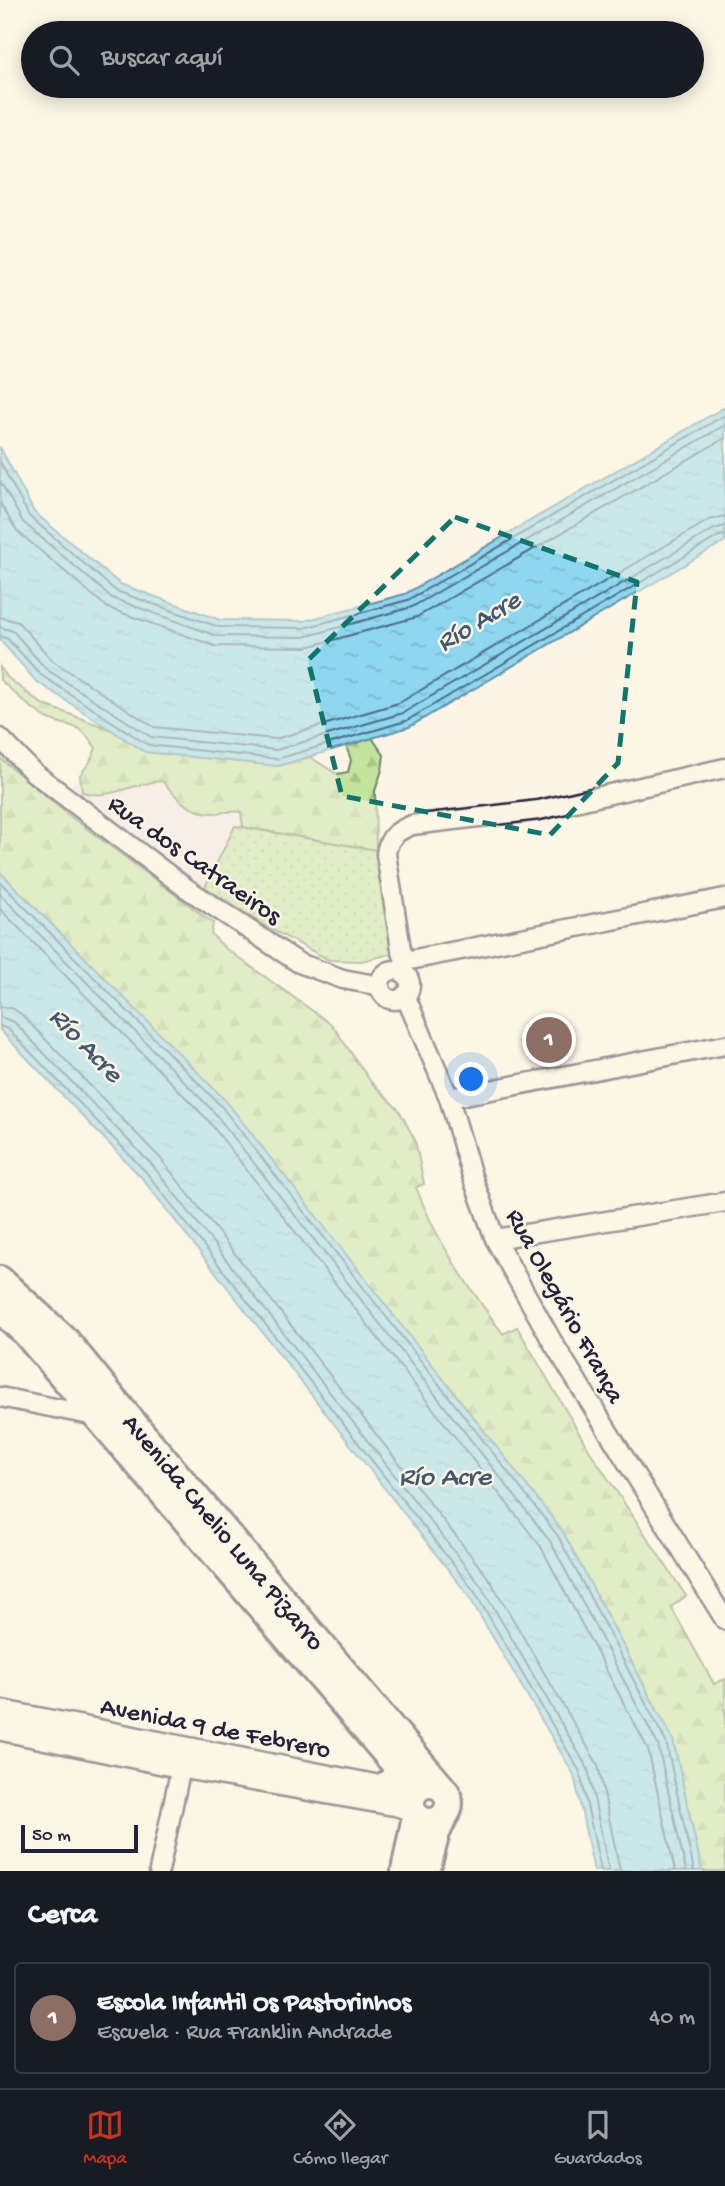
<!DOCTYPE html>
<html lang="es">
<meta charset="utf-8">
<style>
body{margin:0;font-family:"Gochi Hand",sans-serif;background:#242831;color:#f1f3f6}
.scale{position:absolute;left:21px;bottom:18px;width:117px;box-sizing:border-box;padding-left:7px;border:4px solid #22223b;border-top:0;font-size:19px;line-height:24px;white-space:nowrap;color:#22223b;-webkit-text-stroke:5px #fcf5e5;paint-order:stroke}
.you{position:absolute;left:472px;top:1080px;width:24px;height:24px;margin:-18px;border:5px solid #fff;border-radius:50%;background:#1a73e8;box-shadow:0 0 0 10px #1a73e833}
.badge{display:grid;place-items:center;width:46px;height:46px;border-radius:50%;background:#c8321e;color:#fff;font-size:23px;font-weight:700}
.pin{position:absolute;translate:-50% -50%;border:4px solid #fff;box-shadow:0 2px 7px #0006}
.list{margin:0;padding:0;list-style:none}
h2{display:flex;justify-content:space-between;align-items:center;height:91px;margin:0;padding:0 28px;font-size:30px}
h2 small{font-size:23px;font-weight:400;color:#9ea1a6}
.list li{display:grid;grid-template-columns:46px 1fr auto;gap:21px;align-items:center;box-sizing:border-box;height:112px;margin:0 14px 14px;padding:0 14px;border:2px solid #363941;border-radius:7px}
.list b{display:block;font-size:26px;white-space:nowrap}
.list p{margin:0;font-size:23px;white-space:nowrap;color:#9ea1a6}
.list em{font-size:23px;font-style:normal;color:#9ea1a6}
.icon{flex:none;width:38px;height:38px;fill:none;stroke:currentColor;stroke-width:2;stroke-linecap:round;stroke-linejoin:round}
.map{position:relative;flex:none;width:725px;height:1871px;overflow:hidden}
.search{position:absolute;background:#171b24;box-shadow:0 4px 18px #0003;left:21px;right:21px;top:21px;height:77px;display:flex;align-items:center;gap:18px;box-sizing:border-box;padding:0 24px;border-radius:38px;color:#9ea1a6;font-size:26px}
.sheet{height:217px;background:#171b24}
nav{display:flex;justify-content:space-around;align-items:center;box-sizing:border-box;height:98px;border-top:2px solid #363941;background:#171b24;font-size:19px;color:#9ea1a6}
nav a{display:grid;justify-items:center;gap:4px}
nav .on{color:#c8321e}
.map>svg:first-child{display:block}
.built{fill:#f6e5e6}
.forest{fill:url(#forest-firs);stroke:#72836c;stroke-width:2}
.park{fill:url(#park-dots);stroke:#72836c;stroke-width:2}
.water{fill:url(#water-ripples);stroke:#638fa7;stroke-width:2}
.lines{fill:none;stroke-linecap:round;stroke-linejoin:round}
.shore{stroke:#4d6a83;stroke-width:2}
.minor-casing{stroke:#22223b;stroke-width:23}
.tertiary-casing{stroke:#22223b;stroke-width:26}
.primary-casing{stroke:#22223b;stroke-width:32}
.minor{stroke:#fcf5e5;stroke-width:18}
.tertiary{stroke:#fcf5e5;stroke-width:21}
.primary{stroke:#fcf5e5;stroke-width:26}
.marked{fill:none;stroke:#0f766e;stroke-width:5;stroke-dasharray:14 9;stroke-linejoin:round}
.labels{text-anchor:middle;stroke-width:5;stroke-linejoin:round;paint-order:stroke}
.street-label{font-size:26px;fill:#22223b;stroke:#fcf5e5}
.water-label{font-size:28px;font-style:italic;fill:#425871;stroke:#fcf5e5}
</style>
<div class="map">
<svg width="725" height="1871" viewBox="0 0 725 1871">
<defs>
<pattern id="forest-firs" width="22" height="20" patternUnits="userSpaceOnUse" patternTransform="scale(1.75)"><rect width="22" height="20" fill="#c2e49d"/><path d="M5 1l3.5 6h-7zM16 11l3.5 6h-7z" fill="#a6c388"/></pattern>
<pattern id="park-dots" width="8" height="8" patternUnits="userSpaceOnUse" patternTransform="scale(1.75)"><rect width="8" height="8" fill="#c2e49d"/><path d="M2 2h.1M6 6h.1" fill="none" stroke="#a6c388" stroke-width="1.8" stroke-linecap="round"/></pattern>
<pattern id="water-ripples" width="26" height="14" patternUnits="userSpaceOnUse" patternTransform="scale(1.75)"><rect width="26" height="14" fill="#8ed7ef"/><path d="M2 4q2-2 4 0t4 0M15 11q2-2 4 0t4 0" fill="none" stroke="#7ab8ce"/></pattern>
</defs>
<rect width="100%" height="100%" fill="#fcf5e5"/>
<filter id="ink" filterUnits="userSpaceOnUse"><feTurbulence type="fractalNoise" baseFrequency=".0143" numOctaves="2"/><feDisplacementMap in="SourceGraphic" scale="14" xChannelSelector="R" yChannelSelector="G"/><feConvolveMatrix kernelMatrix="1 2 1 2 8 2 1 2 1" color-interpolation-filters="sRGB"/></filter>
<g filter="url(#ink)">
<!-- built -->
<path class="built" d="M80,775L82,792L112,794L149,782L162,781L179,800L215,814L233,810L241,812L243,827L235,826L205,887L71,788Z"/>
<!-- forest -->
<path class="forest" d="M0,667L8,678L42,704L112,730L146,752L278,766L310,757L337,774L348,772L351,760L346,746L372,738L384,755L382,770L375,791L376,850L243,827L241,812C231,810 223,813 213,813C189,813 177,798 162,781C134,782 110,801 82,792L80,775L90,762L96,748C76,718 73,731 47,718C30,709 14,692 0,680Z
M0,758L67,814L213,923L211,934L225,948L332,1025L371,1082L399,1110L415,1140L424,1184L416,1187C436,1242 469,1287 503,1334L517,1327L589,1450L686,1596L671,1607L714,1684L725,1679V1871H702L673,1740L563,1532L226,1102L0,872Z"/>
<!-- park -->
<path class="park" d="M235,826L376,850L392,954L361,961L329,960L267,927L205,887Z"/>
<!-- water -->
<path class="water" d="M725,407V541L409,727L278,766L145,752L36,681L0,640V447L34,512L120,584L220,620L304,621L405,594Z
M0,872L226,1101L563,1532L673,1740L702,1871H594L574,1775L468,1595L141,1177L0,1030Z"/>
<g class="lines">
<!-- shore -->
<path class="shore" d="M0,462L29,516L116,591L219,627L304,628L408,600L725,415
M0,481L23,522L112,598L217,636L304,637L412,607L725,425
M0,503L17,531L108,608L215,646L307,647L417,617L725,438
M0,617L18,622L53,661L154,727L275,739L399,703L709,520L725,516
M0,627L13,631L46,669L151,737L276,750L403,713L714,529L725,526
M0,636L8,639L41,675L148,745L277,759L406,721L719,536L725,535
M0,882L221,1106L558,1536L666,1742L694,1871
M0,894L214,1112L550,1541L658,1745L686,1871
M0,909L207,1119L541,1547L648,1749L675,1871
M0,1007L12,1008L21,1014L161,1159L490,1580L598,1765L620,1871
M0,1017L14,1022L153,1166L481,1586L588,1769L609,1871
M0,1026L8,1029L146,1172L474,1591L580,1772L601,1871"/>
<!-- minor casing -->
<g class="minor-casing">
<path id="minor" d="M0,738L33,772L186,888L299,963L343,979L380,986
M405,961L725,898
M380 985a15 15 0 1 1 30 0a15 15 0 1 1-30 0Z
M403,973L405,961L401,949L386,854C388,837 397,831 412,825L539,810L725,768
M405,995L449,1098L472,1176L495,1239L552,1341L725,1620
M449,1098L725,1045
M495,1239L725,1202
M0,1397L95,1416
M159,1871L181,1767"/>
</g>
<!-- tertiary casing -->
<g class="tertiary-casing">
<path id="tertiary" d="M0,1711L382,1787L397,1788L422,1785
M0,1729L181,1767L397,1805L412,1810"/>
</g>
<!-- primary casing -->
<g class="primary-casing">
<path id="primary" d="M0,1280L66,1341L127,1416L443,1789
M0,1309L26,1333L396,1765L405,1778L412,1796
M411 1803a19 19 0 1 1 38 0a19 19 0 1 1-38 0Z
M382,1787C394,1782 396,1778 396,1765
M405,1871L416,1816
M426,1871L436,1833L444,1816"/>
</g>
<!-- minor -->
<use href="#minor" class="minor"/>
<!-- tertiary -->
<use href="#tertiary" class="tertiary"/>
<!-- primary -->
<use href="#primary" class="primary"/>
</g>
</g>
<!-- marked area -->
<path d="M0 0H725V1871H0ZM455,517L637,582L618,763L550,835L342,796L308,660Z" fill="#fcf5e5" fill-opacity=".55" fill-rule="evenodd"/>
<path class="marked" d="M455,517L637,582L618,763L550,835L342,796L308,660Z"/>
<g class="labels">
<!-- street labels -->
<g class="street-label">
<text transform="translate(196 858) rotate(35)" y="9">Rua dos Catraeiros</text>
<text transform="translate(567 1305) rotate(61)" y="9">Rua Olegário França</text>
<text transform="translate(225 1531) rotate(50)" y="9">Avenida Chelio Luna Pizarro</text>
<text transform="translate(216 1726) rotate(11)" y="9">Avenida 9 de Febrero</text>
</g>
<!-- water labels -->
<g class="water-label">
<text transform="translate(477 619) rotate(-31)" y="10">Río Acre</text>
<text transform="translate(88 1043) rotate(46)" y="10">Río Acre</text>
<text x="445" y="1484">Río Acre</text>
</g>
</g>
</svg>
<div class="scale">50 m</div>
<div class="you"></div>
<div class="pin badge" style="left:549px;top:1040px;background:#8d6e63">1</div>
<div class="search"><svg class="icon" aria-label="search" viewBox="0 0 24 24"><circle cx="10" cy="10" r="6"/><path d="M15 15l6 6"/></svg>Buscar aquí</div>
</div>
<section class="sheet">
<h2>Cerca<small></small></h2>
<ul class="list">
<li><span class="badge" style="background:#8d6e63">1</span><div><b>Escola Infantil Os Pastorinhos</b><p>Escuela · Rua Franklin Andrade</p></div><em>40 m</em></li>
</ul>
</section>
<nav>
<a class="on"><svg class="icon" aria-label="map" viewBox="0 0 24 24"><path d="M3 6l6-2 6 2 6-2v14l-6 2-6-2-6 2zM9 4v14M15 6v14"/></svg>Mapa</a>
<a><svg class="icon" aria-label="directions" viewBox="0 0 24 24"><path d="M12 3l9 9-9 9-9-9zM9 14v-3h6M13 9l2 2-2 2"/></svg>Cómo llegar</a>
<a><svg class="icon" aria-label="saved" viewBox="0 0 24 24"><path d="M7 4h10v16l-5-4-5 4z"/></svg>Guardados</a>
</nav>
